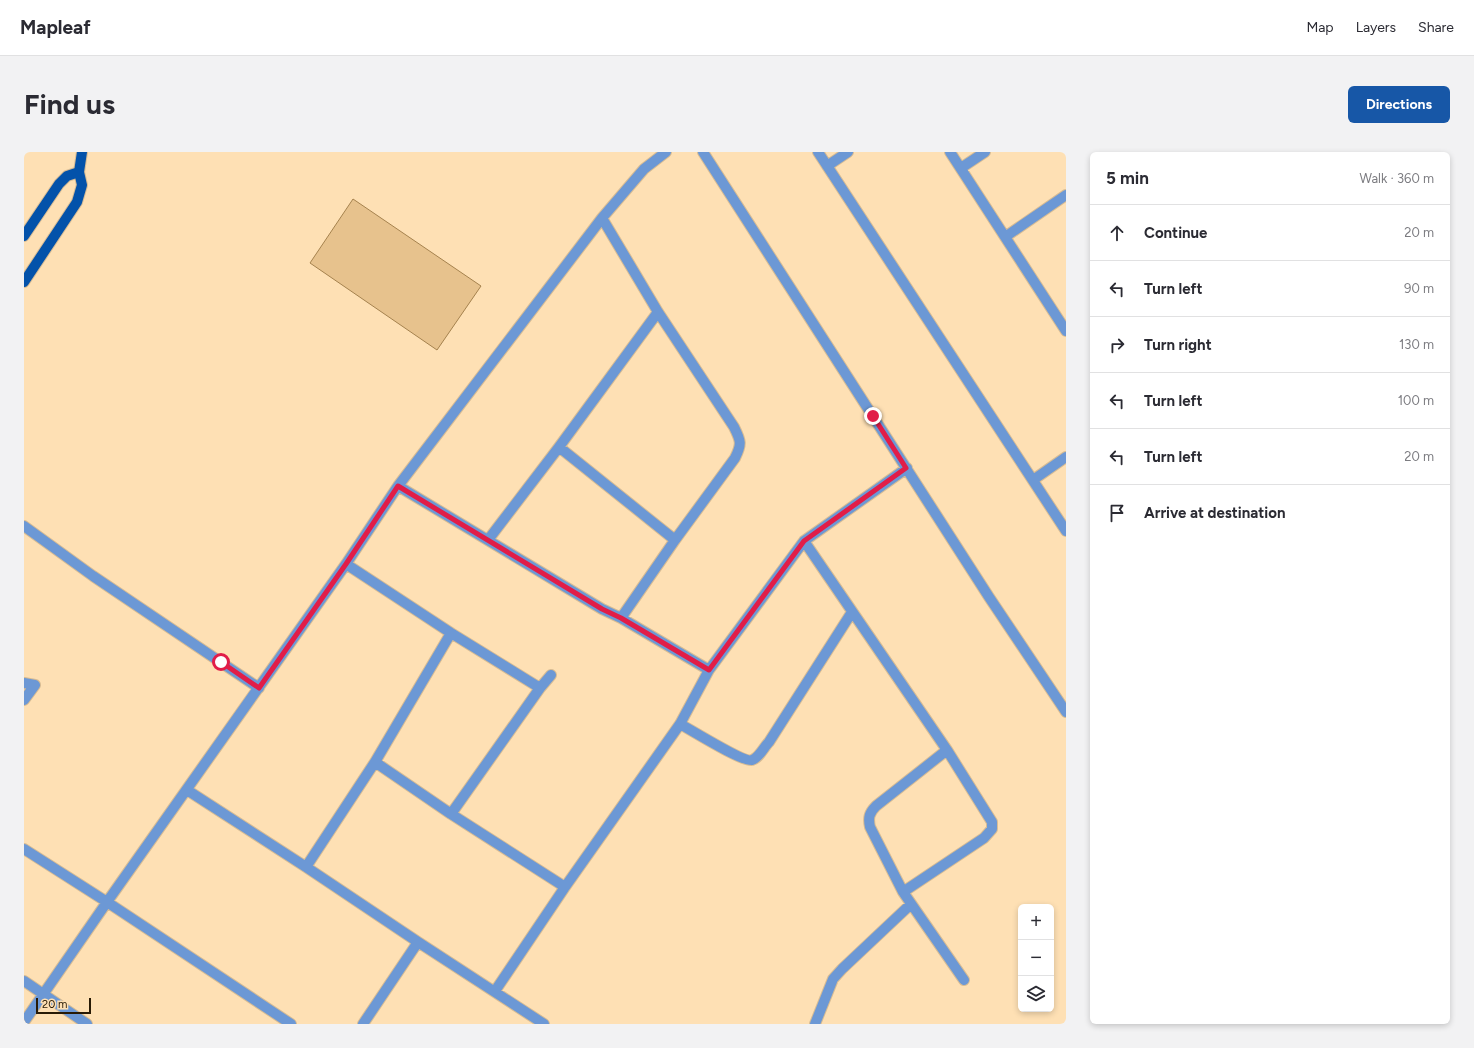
<!DOCTYPE html>
<meta charset="utf-8">
<style>
body{margin:0;font-family:Figtree,sans-serif;background:#f2f2f3;color:#2b2b33}
.controls{position:absolute;right:12px;bottom:12px;display:grid;overflow:hidden;border-radius:6px;box-shadow:0 2px 6px #0003}
.controls button{width:36px;height:36px;display:grid;place-items:center;padding:0;border:0;border-bottom:1px solid #e1e1e2;background:#fff;color:#2b2b33;font:20px sans-serif}
.scale{position:absolute;left:12px;bottom:10px;width:55px;box-sizing:border-box;padding-left:4px;border:2px solid #281a05;border-top:0;font-size:11px;line-height:14px;white-space:nowrap;color:#281a05;-webkit-text-stroke:3px #fee0b4;paint-order:stroke}
.stop{position:absolute;width:12px;height:12px;margin:-9px;border:3px solid #e11d48;border-radius:50%;background:#fff}
.stop.end{background:#e11d48;border-color:#fff;box-shadow:0 1px 4px #0008}
.list{margin:0;padding:0;list-style:none}
h2{display:flex;justify-content:space-between;align-items:center;height:52px;margin:0;padding:0 16px;font-size:17px}
h2 small{font-size:13px;font-weight:400;color:#7c7c81}
.list li{display:grid;grid-template-columns:26px 1fr auto;gap:12px;align-items:center;box-sizing:border-box;height:56px;padding:0 16px;border-top:1px solid #e1e1e2}
.list b{display:block;font-size:15px;white-space:nowrap}
.list em{font-size:13px;font-style:normal;color:#7c7c81}
.icon{flex:none;width:22px;height:22px;fill:none;stroke:currentColor;stroke-width:2;stroke-linecap:round;stroke-linejoin:round}
.map{position:relative;flex:none;width:1042px;height:872px;overflow:hidden;border-radius:6px}
header{display:flex;align-items:center;gap:24px;box-sizing:border-box;height:56px;padding:0 20px;background:#fff;border-bottom:1px solid #e1e1e2}
header strong{font-size:19px}
nav{display:flex;gap:22px;margin-inline-start:auto;font-size:14px}
.intro{display:flex;align-items:center;justify-content:space-between;box-sizing:border-box;height:96px;padding:0 24px}
h1{margin:0;font-size:28px}
.button{padding:10px 18px;border-radius:6px;background:#1757a7;color:#fff;font-size:14px;font-weight:700}
main{display:flex;gap:24px;padding:0 24px}
aside{flex:1;background:#fff;border-radius:6px;box-shadow:0 2px 6px #0003}
.map>svg:first-child{display:block}
.building{fill:#e7c28d;stroke:#a5824e}
.lines{fill:none;stroke-linecap:round;stroke-linejoin:round}
.minor-casing{stroke:#d7bc94;stroke-width:12}
.major-casing{stroke:#d7bc94;stroke-width:12}
.minor{stroke:#6c98d5;stroke-width:10}
.major{stroke:#0352aa;stroke-width:10}
.route{stroke:#e11d48;stroke-width:5}
</style>
<header>
<strong>Mapleaf</strong>
<nav><a>Map</a><a>Layers</a><a>Share</a></nav>
</header>
<div class="intro"><h1>Find us</h1><a class="button">Directions</a></div>
<main>
<div class="map">
<svg width="1042" height="872" viewBox="0 0 1042 872">
<rect width="100%" height="100%" fill="#fee0b4"/>
<!-- building -->
<path class="building" d="M329,47L457,134L413,198L286,111Z"/>
<g class="lines">
<!-- minor casing -->
<g class="minor-casing">
<path id="minor" d="M679,0L965,445L1042,560
M794,0L1042,379
M926,0L1042,179
M803,14L824,0
M937,16L961,0
M981,85L1042,43
M535,295L651,388L711,306C718,292 717,289 710,275L634,160L578,66
M1009,328L1042,305
M374,334L578,457L597,466L685,518
M0,374L69,424L235,536
M464,388L535,295L634,160
M780,389L923,598L968,670V677L960,686L879,740
M322,412L427,481L516,536
M597,466L651,388
M0,531L11,533L0,548
M656,572C667,578 720,611 728,608C735,606 740,595 745,590L828,460
M923,598L852,654C845,661 844,666 846,675L879,740L940,828
M351,610L427,662L541,735
M163,638L282,715L394,790L520,872
M427,662L516,536L527,523
M0,697L83,750L267,872
M282,715L351,610L427,481
M0,829L63,872
M471,839L541,735L656,572L685,518L780,389L883,316
M0,870L83,750L322,412L374,334L578,66L620,17L642,0
M339,872L394,790
M791,872L809,827L818,817L887,752"/>
</g>
<!-- major casing -->
<g class="major-casing">
<path id="major" d="M0,84L35,32L43,24L55,20
M0,130L53,50L58,33L55,20L58,0"/>
</g>
<!-- minor -->
<use href="#minor" class="minor"/>
<!-- major -->
<use href="#major" class="major"/>
</g>
<g class="lines">
<!-- route -->
<path class="route" d="M197,510L235,536L322,412L374,334L578,457L597,466L685,518L780,389L882,316L849,264"/>
</g>
</svg>
<div class="controls">
<button>+</button>
<button>−</button>
<button><svg class="icon" aria-label="layers" viewBox="0 0 24 24"><path d="M12 4l9 5-9 5-9-5zM3 14l9 5 9-5"/></svg></button>
</div>
<div class="scale">20 m</div>
<div class="stop" style="left:197px;top:510px"></div>
<div class="stop end" style="left:849px;top:264px"></div>
</div>
<aside>
<h2>5 min<small>Walk · 360 m</small></h2>
<ul class="list">
<li><svg class="icon" aria-label="ahead" viewBox="0 0 24 24"><path d="M12 20V5M6 11l6-6 6 6"/></svg><div><b>Continue</b></div><em>20 m</em></li>
<li><svg class="icon" aria-label="left" viewBox="0 0 24 24"><path d="M17 20v-9H6M10 6l-5 5 5 5"/></svg><div><b>Turn left</b></div><em>90 m</em></li>
<li><svg class="icon" aria-label="right" viewBox="0 0 24 24"><path d="M7 20v-9h11M14 6l5 5-5 5"/></svg><div><b>Turn right</b></div><em>130 m</em></li>
<li><svg class="icon" aria-label="left" viewBox="0 0 24 24"><path d="M17 20v-9H6M10 6l-5 5 5 5"/></svg><div><b>Turn left</b></div><em>100 m</em></li>
<li><svg class="icon" aria-label="left" viewBox="0 0 24 24"><path d="M17 20v-9H6M10 6l-5 5 5 5"/></svg><div><b>Turn left</b></div><em>20 m</em></li>
<li><svg class="icon" aria-label="arrive" viewBox="0 0 24 24"><path d="M6 21V4h12l-3 4 3 4H6"/></svg><div><b>Arrive at destination</b></div></li>
</ul>
</aside>
</main>
